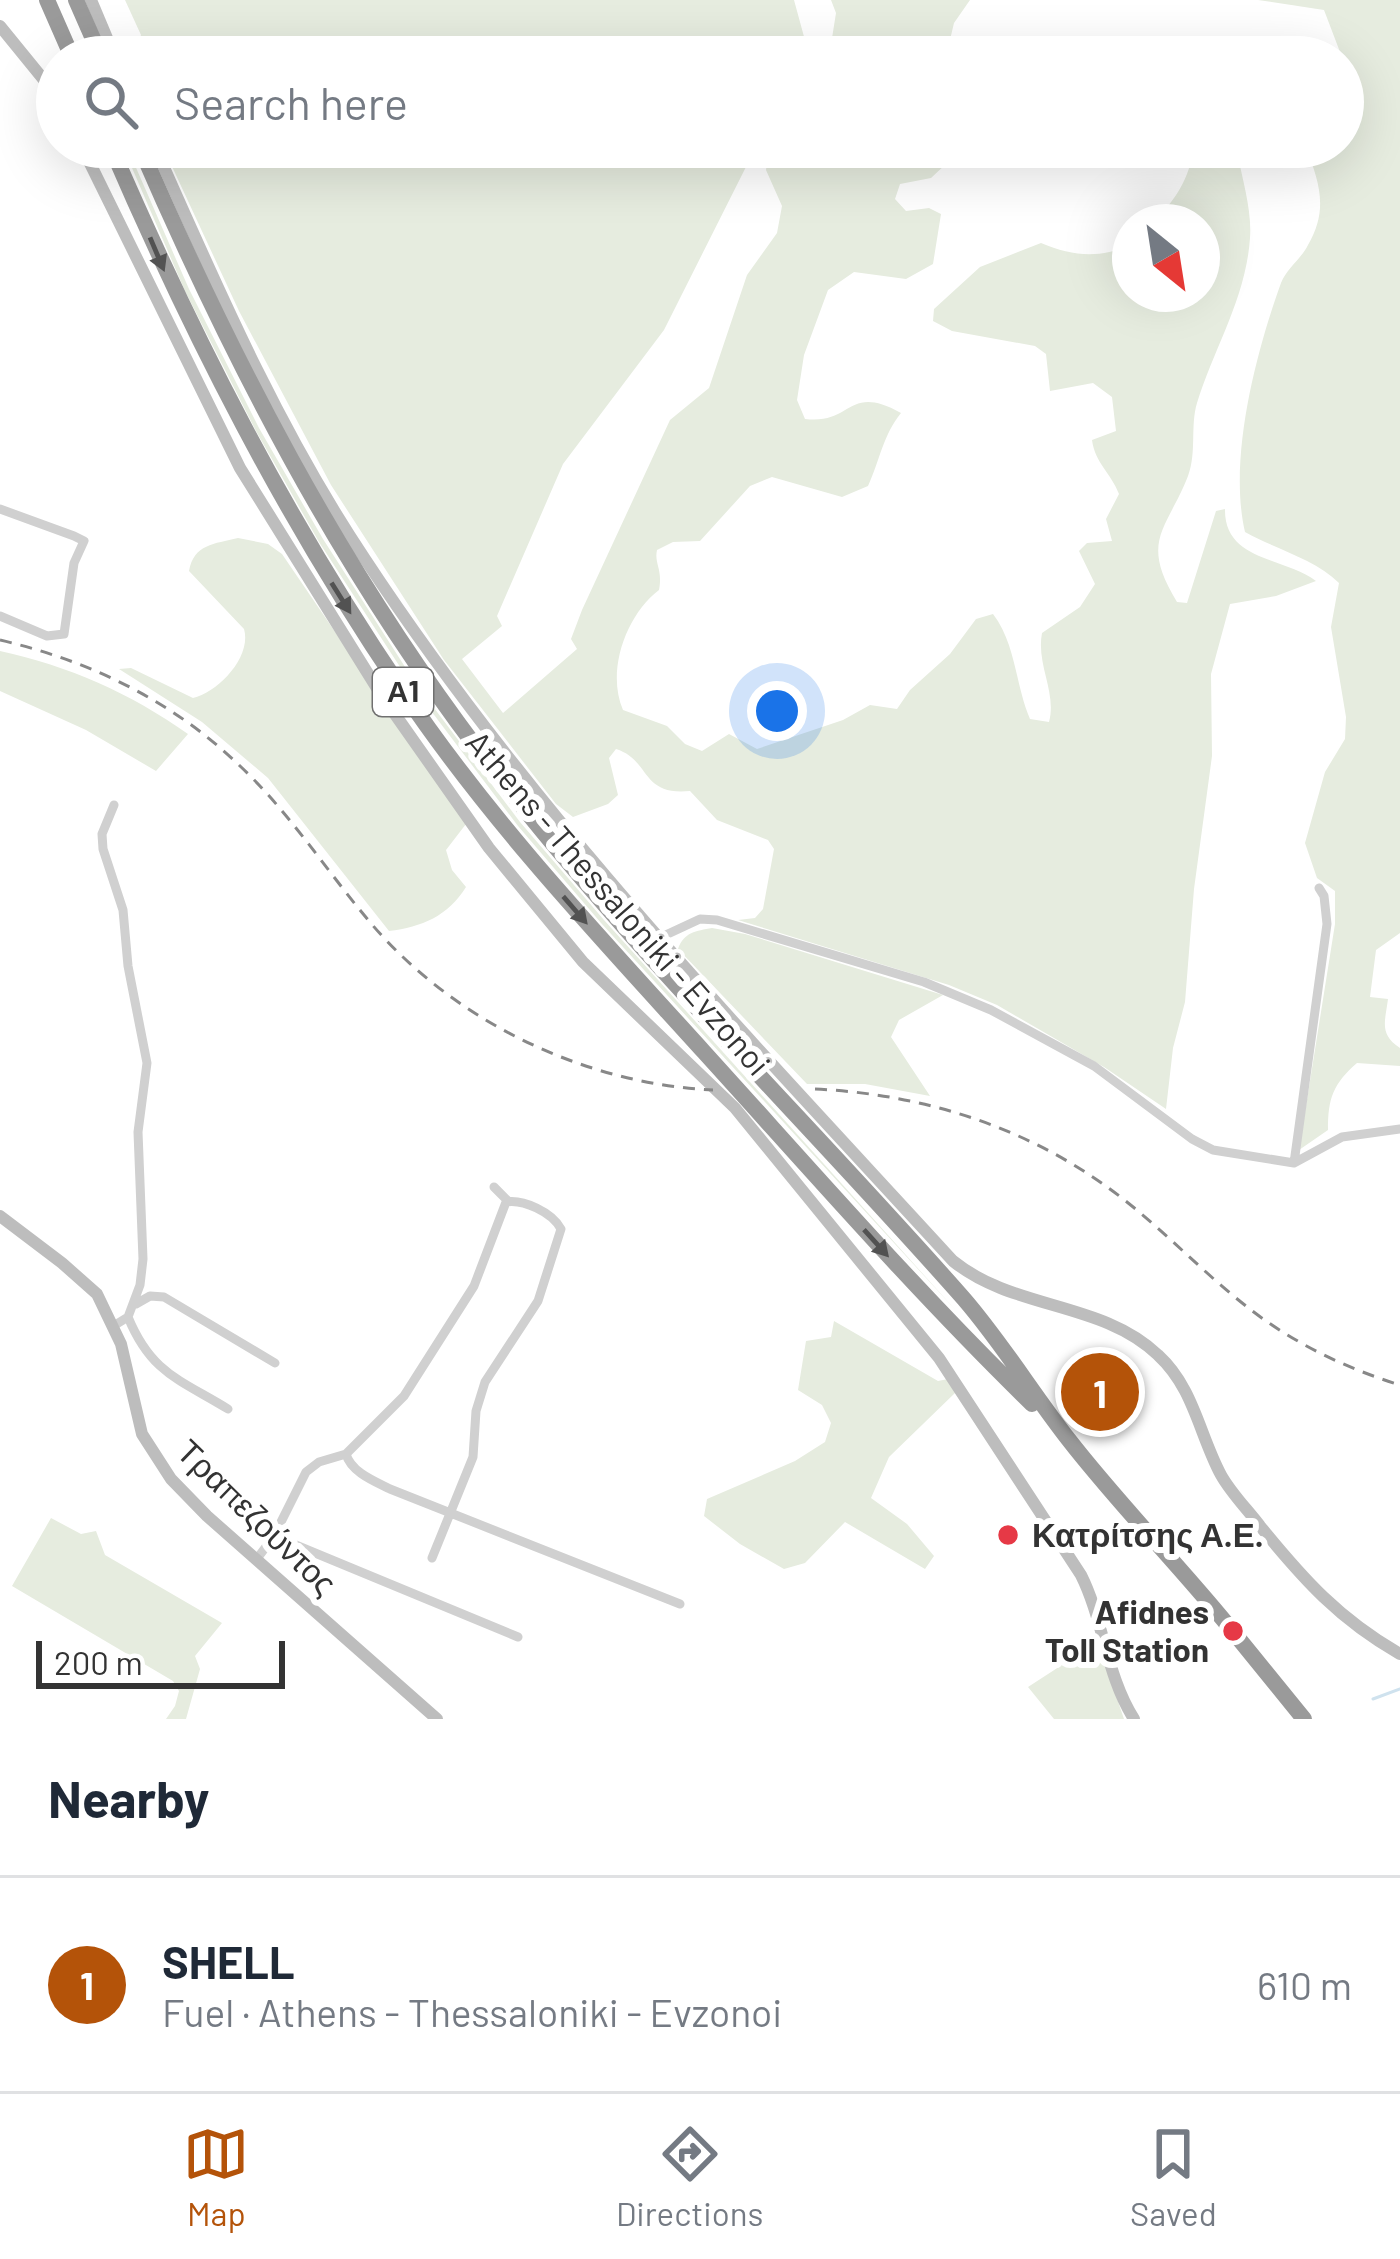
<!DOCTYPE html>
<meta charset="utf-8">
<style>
body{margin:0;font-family:Barlow,sans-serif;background:#f2f2f3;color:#1f2937}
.compass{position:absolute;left:1112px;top:204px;width:108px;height:108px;border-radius:50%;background:#fff;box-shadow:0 12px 48px #0002;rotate:150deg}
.scale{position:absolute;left:36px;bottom:30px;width:249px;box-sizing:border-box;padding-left:12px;border:6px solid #333;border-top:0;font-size:33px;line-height:42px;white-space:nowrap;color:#333;-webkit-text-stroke:9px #fff;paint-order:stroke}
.you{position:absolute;left:777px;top:711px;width:42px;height:42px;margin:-30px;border:9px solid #fff;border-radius:50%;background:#1a73e8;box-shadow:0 0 0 18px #1a73e833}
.badge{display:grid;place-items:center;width:78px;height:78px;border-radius:50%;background:#b45309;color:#fff;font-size:39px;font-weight:700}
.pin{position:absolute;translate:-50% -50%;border:6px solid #fff;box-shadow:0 3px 12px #0006}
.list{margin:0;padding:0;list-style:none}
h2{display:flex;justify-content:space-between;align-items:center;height:156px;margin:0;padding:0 48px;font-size:51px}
h2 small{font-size:39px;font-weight:400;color:#747a83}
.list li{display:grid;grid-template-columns:78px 1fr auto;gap:36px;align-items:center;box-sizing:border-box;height:216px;padding:0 48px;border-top:3px solid #e0e1e3}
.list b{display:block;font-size:45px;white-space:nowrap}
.list p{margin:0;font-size:39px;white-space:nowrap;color:#747a83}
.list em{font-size:39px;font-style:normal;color:#747a83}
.icon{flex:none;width:66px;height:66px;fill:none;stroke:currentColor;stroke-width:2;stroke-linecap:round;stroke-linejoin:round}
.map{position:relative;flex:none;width:1400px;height:1719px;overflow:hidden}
.search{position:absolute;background:#fff;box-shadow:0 12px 48px #0002;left:36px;right:36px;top:36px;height:132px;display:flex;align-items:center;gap:30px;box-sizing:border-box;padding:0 42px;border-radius:66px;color:#747a83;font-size:45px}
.sheet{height:372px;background:#fff}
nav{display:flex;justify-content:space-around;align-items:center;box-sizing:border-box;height:168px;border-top:3px solid #e0e1e3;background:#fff;font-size:33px;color:#747a83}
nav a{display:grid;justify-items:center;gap:6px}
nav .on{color:#b45309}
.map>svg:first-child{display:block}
.green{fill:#e6ecdf}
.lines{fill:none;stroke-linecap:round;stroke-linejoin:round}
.stream{stroke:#cfe2ee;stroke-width:3}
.street{stroke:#d0d0d0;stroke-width:9}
.secondary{stroke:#bdbdbd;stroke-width:12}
.highway{stroke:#9a9a9a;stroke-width:16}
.rail{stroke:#888;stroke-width:3;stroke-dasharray:12 9;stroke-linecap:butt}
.oneway{fill:#525252}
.poi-dot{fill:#e63946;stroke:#fff;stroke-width:4.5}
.labels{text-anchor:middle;stroke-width:12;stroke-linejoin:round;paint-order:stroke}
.shield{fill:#fff;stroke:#707070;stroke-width:3}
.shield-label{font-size:30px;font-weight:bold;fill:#333}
.street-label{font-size:33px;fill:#333;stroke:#fff}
.poi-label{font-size:33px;font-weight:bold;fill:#333;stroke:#fff;text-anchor:start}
</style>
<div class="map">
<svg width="1400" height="1719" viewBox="0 0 1400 1719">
<rect width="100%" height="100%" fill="#fff"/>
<!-- green -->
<path class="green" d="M125,0H794L809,55L132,57L141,35Z
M831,0H970L954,23L949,44L959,57H829L836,13Z
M1258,0H1400V933L1376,950L1370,997L1388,999C1385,1022 1379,1034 1400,1048V1066L1357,1063C1333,1084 1328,1098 1328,1130L1299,1150L1335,924V891L1317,878L1305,843L1325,772L1345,739L1346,717L1331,627L1339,583C1315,559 1275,549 1245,532C1228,459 1256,352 1281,283C1287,268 1301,259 1308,245C1329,209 1319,182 1306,147H1343V110L1353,106L1348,73L1324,10Z
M123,147H127L189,289L259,428L323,539L416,684L520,822L604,920L960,1315L601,923L518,826L413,687L319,542L256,431L185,291Z
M163,147H756L664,330L563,464L497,616L502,626L462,659L503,713L577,649L571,639L582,610L670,420L709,388L747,275L777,233L782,206L766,170L769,147H942L947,163L931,178L900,184L895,199L906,211L929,208L941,214L933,264L906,279L854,272L828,290L804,355L797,400L805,419C853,425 847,383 901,413C883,435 880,460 868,486L842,497L772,477L750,486L700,541L673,542L657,550C654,564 663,569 659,590C626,615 606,671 623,710L667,726L685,744L702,751L729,734L757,749L843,720L870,705L897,709L910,690L950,654L976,619L993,614C1016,644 1015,684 1030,719L1049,722C1057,692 1036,665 1042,633L1080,607L1095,584L1079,551L1087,543L1112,541L1106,519L1119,494C1111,473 1095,463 1092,440L1116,431L1112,397L1093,383L1050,391L1046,354L1035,346L952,331L933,321L934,309L980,267L1041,243C1072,256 1099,259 1130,245V294H1202V222H1153C1176,200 1189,179 1194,147H1232L1238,156C1243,182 1252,211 1250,238C1246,298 1214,348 1197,403C1190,426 1197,452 1188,476C1167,530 1139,540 1177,602L1187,603L1216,511L1225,509C1224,561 1284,557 1316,581L1276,596L1230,604L1211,674L1212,756L1194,889L1185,1002L1173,1048L1166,1109L1104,1067L997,1005L949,985L738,920L755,918L763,909L774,849L768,840L717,820L690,791C640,796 651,760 616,749L609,758L618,795L608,804L573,817L556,804L444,660L331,485L239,311Z
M238,538L268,544L282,554L466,824L446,850L452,870L466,887C448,916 422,927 389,931L268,778L202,722L119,669L131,668L193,698C218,692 252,657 244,629L189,571C194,544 214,544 238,538Z
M0,651C69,666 130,693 188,734L156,771L86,730L0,691Z
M712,928L745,934L943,995L899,1020L891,1037L930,1096L865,1084H807L678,949C684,932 696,931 712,928Z
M834,1321L938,1381L948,1379L956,1392L889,1457L871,1498L907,1524L934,1556L925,1569L845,1522L805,1563L784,1569L740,1544L704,1516L707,1499L795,1461L825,1442L831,1423L822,1405L798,1390L806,1341L831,1337Z
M51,1518L81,1534L96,1531L105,1555L222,1623L195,1656L200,1669L186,1719H166L175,1706L179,1691L173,1681L12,1586Z
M1100,1649L1124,1719H1054L1028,1687L1065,1663Z"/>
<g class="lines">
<!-- stream -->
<path class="stream" d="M1373,1699L1400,1689"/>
<!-- street -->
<path class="street" d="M0,509L74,536L84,541L74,563L64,634L47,636L0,616
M114,805L102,834L103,849L123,910L128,966L147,1063L138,1132L143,1259L140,1285L128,1317L115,1325
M657,939L700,919L717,920L924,982L991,1010L1094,1066L1192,1139L1213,1150L1294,1163L1342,1137L1400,1129
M1294,1163L1327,924L1324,896L1319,888
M494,1187L508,1201
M136,1304L150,1296L164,1297L275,1363
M128,1317C151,1373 179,1379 228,1409
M346,1454C351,1472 374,1481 390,1489L680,1604
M274,1536L518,1637
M256,1560L274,1536L306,1472L319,1462L346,1454L404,1396L474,1286L506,1202C523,1199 552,1212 561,1229L538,1301L485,1382L476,1411L473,1457L432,1558"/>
<!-- secondary -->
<path class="secondary" d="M91,0L115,57
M0,26L57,96
M82,147L240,468L380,693L489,848L583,962L735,1108L939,1358L1081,1575C1104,1621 1106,1675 1134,1719
M155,147C217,287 279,431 365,559C534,816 746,1035 953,1261C1013,1310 1102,1301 1158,1355C1194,1388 1199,1434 1221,1475C1231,1493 1247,1509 1260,1526C1304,1580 1339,1619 1400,1654
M0,1216L62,1263L97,1294L121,1344L142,1434L171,1479L207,1516L437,1719"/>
<!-- highway -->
<path class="highway" d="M47,0L72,57
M76,0L101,57
M111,147C193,337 285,518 402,690C490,821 599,936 704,1052C812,1171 917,1292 1032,1404
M140,147C232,360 338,565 479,751C626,945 803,1116 964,1299C1002,1343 1033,1394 1069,1440C1118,1503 1175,1561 1226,1623
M1239,1639L1304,1719"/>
<!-- rail -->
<path class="rail" d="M0,640C90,661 173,701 240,766C289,812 326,870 369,921C453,1021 584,1084 713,1090
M815,1089C923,1094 1027,1127 1114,1192C1161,1227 1200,1270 1246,1306C1291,1342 1345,1368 1400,1385"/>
</g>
<!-- one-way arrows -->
<defs><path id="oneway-solid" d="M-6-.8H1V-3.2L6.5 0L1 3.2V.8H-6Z" transform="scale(3)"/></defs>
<g class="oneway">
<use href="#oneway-solid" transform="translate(157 254) rotate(67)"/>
<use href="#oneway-solid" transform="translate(341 598) rotate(58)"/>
<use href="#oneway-solid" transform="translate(575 910) rotate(49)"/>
<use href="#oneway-solid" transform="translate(876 1243) rotate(48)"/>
</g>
<!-- markers -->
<g class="poi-dot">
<circle cx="1008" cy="1535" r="12"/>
<circle cx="1233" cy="1631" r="12"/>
</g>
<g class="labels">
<!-- shield labels -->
<rect class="shield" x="373" y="668" width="60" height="48" rx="9"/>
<g class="shield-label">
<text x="403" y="702">Α1</text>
</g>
<!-- street labels -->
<g class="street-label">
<text transform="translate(618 903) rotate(49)" y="12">Athens - Thessaloniki - Evzonoi</text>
<text transform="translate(257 1517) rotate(44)" y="12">Τραπεζούντος</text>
</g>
<!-- poi labels -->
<g class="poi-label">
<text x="1032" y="1547">Κατρίτσης Α.Ε.</text>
<text x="1209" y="1624" text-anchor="end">Afidnes<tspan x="1209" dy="38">Toll Station</tspan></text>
</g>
</g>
</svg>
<svg class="compass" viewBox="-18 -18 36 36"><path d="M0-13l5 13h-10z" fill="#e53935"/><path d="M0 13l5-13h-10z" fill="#747a83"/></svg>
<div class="scale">200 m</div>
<div class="you"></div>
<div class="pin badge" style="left:1100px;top:1392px">1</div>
<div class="search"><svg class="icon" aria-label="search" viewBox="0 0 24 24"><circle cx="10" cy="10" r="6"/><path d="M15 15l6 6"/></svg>Search here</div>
</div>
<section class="sheet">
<h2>Nearby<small></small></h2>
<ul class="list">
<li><span class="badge">1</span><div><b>SHELL</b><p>Fuel · Athens - Thessaloniki - Evzonoi</p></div><em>610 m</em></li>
</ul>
</section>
<nav>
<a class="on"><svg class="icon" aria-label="map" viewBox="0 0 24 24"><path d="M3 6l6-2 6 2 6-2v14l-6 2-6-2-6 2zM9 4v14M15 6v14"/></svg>Map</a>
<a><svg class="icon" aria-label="directions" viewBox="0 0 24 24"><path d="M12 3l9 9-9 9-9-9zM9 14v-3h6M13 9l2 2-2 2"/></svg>Directions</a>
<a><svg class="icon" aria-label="saved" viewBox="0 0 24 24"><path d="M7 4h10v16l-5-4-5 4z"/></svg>Saved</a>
</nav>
